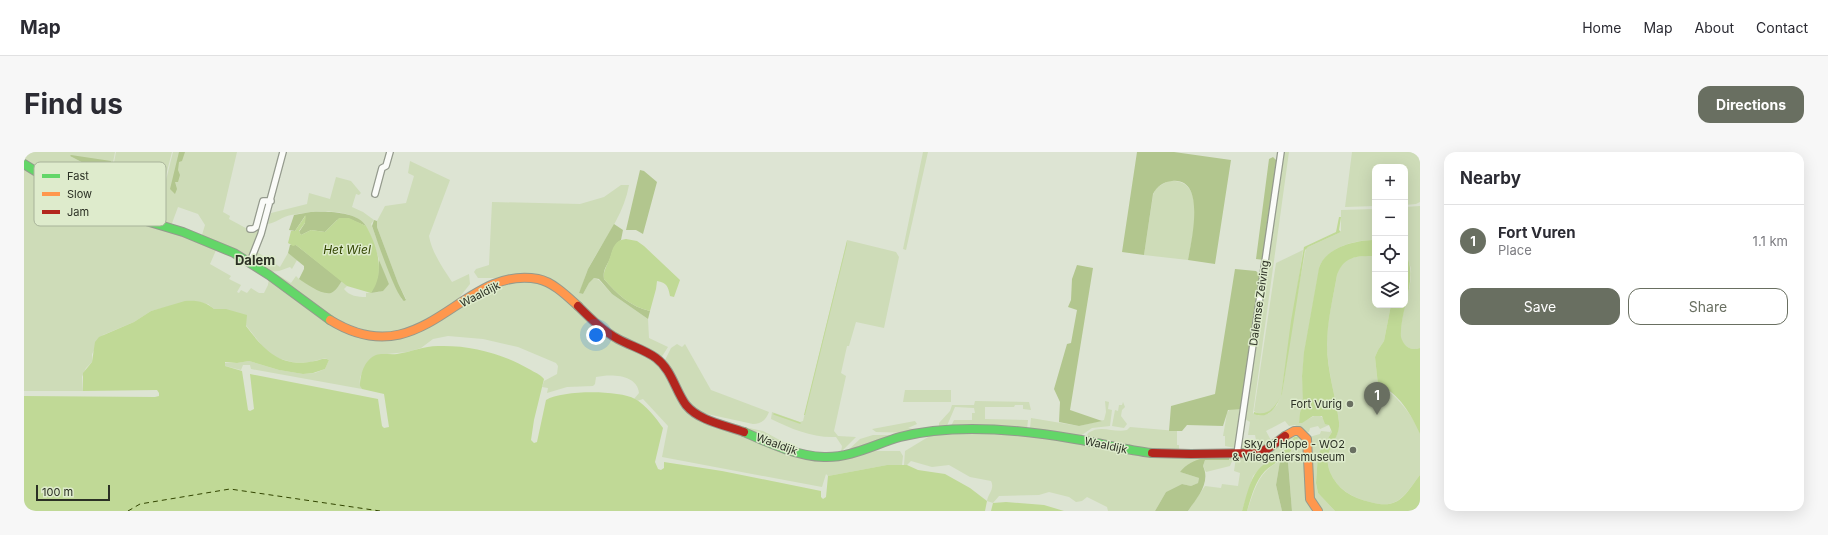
<!DOCTYPE html>
<meta charset="utf-8">
<style>
body{margin:0;font-family:Inter,sans-serif;background:#f7f7f7;color:#2b2b33}
.controls{position:absolute;right:12px;top:12px;display:grid;overflow:hidden;border-radius:8px;box-shadow:0 4px 16px #0002}
.controls button{width:36px;height:36px;display:grid;place-items:center;padding:0;border:0;border-bottom:1px solid #e1e1e2;background:#fff;color:#2b2b33;font:20px sans-serif}
.scale{position:absolute;left:12px;bottom:10px;width:74px;box-sizing:border-box;padding-left:4px;border:2px solid #2b3024;border-top:0;font-size:11px;line-height:14px;white-space:nowrap;color:#2b3024;-webkit-text-stroke:3px #deebcc;paint-order:stroke}
.you{position:absolute;left:572px;top:183px;width:14px;height:14px;margin:-10px;border:3px solid #fff;border-radius:50%;background:#1a73e8;box-shadow:0 0 0 6px #1a73e833}
.badge{display:grid;place-items:center;width:26px;height:26px;border-radius:50%;background:#696f61;color:#fff;font-size:13px;font-weight:700}
.pin{position:absolute;translate:-50% -33px;filter:drop-shadow(0 1px 2px #0008)}
.pin::after{content:'';position:absolute;top:21px;width:14px;height:12px;background:inherit;clip-path:polygon(0 0,100% 0,50% 100%)}
.list{margin:0;padding:0;list-style:none}
h2{display:flex;justify-content:space-between;align-items:center;height:52px;margin:0;padding:0 16px;font-size:17px}
h2 small{font-size:13px;font-weight:400;color:#7c7c81}
.list li{display:grid;grid-template-columns:26px 1fr auto;gap:12px;align-items:center;box-sizing:border-box;height:72px;padding:0 16px;border-top:1px solid #e1e1e2}
.list b{display:block;font-size:15px;white-space:nowrap}
.list p{margin:0;font-size:13px;white-space:nowrap;color:#7c7c81}
.list em{font-size:13px;font-style:normal;color:#7c7c81}
.actions{display:flex;gap:8px;padding:12px 16px}
.actions a{flex:1;padding:9px 0;border:1px solid #696f61;border-radius:12px;text-align:center;font-size:14px;color:#696f61}
.actions .main{background:#696f61;color:#fff}
.icon{flex:none;width:22px;height:22px;fill:none;stroke:currentColor;stroke-width:2;stroke-linecap:round;stroke-linejoin:round}
.map{position:relative;flex:none;width:1396px;height:359px;overflow:hidden;border-radius:12px}
header{display:flex;align-items:center;gap:24px;box-sizing:border-box;height:56px;padding:0 20px;background:#fff;border-bottom:1px solid #e1e1e2}
header strong{font-size:19px}
nav{display:flex;gap:22px;margin-inline-start:auto;font-size:14px}
.intro{display:flex;align-items:center;justify-content:space-between;box-sizing:border-box;height:96px;padding:0 24px}
h1{margin:0;font-size:28px}
.button{padding:10px 18px;border-radius:12px;background:#696f61;color:#fff;font-size:14px;font-weight:700}
main{display:flex;gap:24px;padding:0 24px}
aside{flex:1;background:#fff;border-radius:12px;box-shadow:0 4px 16px #0002}
.map>svg:first-child{display:block}
.green{fill:#cedcb8;fill-rule:evenodd}
.forest{fill:#b2c68e}
.water{fill:#c0d996}
.lines{fill:none;stroke-linecap:round;stroke-linejoin:round}
.stream{stroke:#c0d996;stroke-width:1.5}
.ferry{stroke:#324501;stroke-width:1;stroke-dasharray:5 4;stroke-linecap:butt}
.street-casing{stroke:#949a8d;stroke-width:8}
.fast-casing{stroke:#949a8d;stroke-width:10}
.slow-casing{stroke:#949a8d;stroke-width:10}
.jam-casing{stroke:#949a8d;stroke-width:10}
.street{stroke:#fafbf8;stroke-width:5.5}
.fast{stroke:#63d668;stroke-width:8}
.slow{stroke:#ff974d;stroke-width:8}
.jam{stroke:#b3261e;stroke-width:8}
.poi-dot{fill:#696f61;stroke:#deebcc;stroke-width:1.5}
.labels{text-anchor:middle;stroke-width:3;stroke-linejoin:round;paint-order:stroke}
.street-label{font-size:11px;fill:#2b3024;stroke:#deebcc}
.poi-label{font-size:11px;fill:#2b3024;stroke:#deebcc;text-anchor:end}
.water-label{font-size:12px;font-style:italic;fill:#324501;stroke:#deebcc}
.quarter-label{font-size:13px;font-weight:bold;fill:#2b3024;stroke:#deebcc}
.key{fill:#deebcc;stroke:#a8b39a;stroke-width:1}
.key-label{font-size:11px;fill:#2b3024}
</style>
<header>
<strong>Map</strong>
<nav><a>Home</a><a>Map</a><a>About</a><a>Contact</a></nav>
</header>
<div class="intro"><h1>Find us</h1><a class="button">Directions</a></div>
<main>
<div class="map">
<svg width="1396" height="359" viewBox="0 0 1396 359">
<rect width="100%" height="100%" fill="#dde4d3"/>
<!-- green -->
<path class="green" d="M0,0H91L87,21L114,28L141,32L149,0H213L199,60L206,64L205,67L231,81L242,53H243C240,64 234,99 224,104L179,86L178,83L181,73L174,62L154,55L147,74L117,65V60H119L123,36L68,24L60,34L55,44L0,10ZM46,4L87,11L84,22L83,24Z
M92,0H148L140,31L114,27L88,21Z
M899,0H904L882,98L879,97Z
M1258,0H1265L1229,261L1235,264L1244,262L1253,253L1258,242L1268,172L1282,96L1317,80V58L1351,57V88C1331,88 1306,94 1296,113L1281,196L1278,224L1280,251L1275,270C1290,268 1292,255 1305,273L1296,277L1294,274L1286,276L1285,280C1278,280 1275,277 1271,273L1265,274L1261,269L1242,279L1249,292L1241,297L1218,298L1216,295L1218,285L1220,294L1233,293L1231,283H1224L1226,270L1219,266Z
M1328,0H1396V50L1392,52L1381,53V15H1351V54L1321,55Z
M386,9L426,28L405,84C408,101 419,116 428,130L445,122L446,132L431,151L393,177L391,173L388,174L389,177L354,182L310,168L250,122L254,123L267,131L272,124L275,127L311,138L318,129L323,134L320,137C325,144 334,145 342,145V141L355,140L365,132C356,116 353,97 345,80C333,53 291,59 267,63C259,64 252,71 244,72L247,61L283,52L285,41L306,47L312,25L327,29L337,41L335,43L332,42L328,55L339,60L350,68L347,72L369,129L378,148L382,147L374,131L353,75V69L361,54L382,51L390,24L384,21Z
M0,15L47,44L193,96L186,112L207,124L205,127L217,133L213,140L215,141L217,138L223,141L227,136L235,141H240L244,133L245,126L313,174L377,184L465,137L501,128L525,133L569,172L635,211L648,232L650,239L661,254L783,304L840,299H876L879,304L878,313H863L804,324L802,322L798,335L638,305L644,274L619,247L613,249L610,247L615,241C613,222 587,222 572,225L571,232L569,234L543,235L523,241L524,236L518,235L520,229L533,222L534,214L532,211L494,195L459,187L424,184L409,187L397,196L383,200L353,203C345,212 330,224 338,237L227,217L226,213H219L217,218L201,214V211H213L225,209L255,218L279,222L291,221L301,217L305,208L301,206L287,210H268L253,206L243,200L221,172L196,158L190,157L184,152L166,149L127,159L110,170L79,183L68,202V210L62,216L58,225L59,239H0Z
M1144,29C1185,25 1168,85 1164,108L1120,103L1129,43L1132,36Z
M597,33H605C600,63 579,89 565,115C561,123 559,133 555,141L559,142L565,131L570,126L575,128L588,142L624,167L625,186L644,195L637,206L600,188L531,133L488,126H454L450,120L452,117L465,113L468,50L556,52L580,45Z
M1396,54V196C1388,199 1379,195 1377,186C1374,171 1387,139 1387,122C1388,113 1383,109 1381,102C1379,93 1381,66 1381,55Z
M823,88L872,100L875,105L860,176L832,170L825,194H823L817,221L822,224L810,279L814,284L832,285L817,300L818,294L812,285C788,286 768,277 747,267L748,260L776,270L779,269Z
M1279,98L1257,244C1252,254 1242,268 1230,259L1252,111Z
M233,100L256,115L264,101L273,108L268,117L266,115L255,119L244,120L230,109Z
M1351,104V153H1367L1360,189L1354,198L1351,205L1354,233C1369,238 1392,267 1396,282C1396,294 1396,310 1396,323C1380,344 1374,358 1346,350C1329,346 1313,337 1306,320C1297,296 1317,288 1315,270C1312,246 1304,221 1303,196C1302,172 1309,147 1313,123C1319,103 1333,104 1351,104Z
M653,192L658,195L661,192L687,238L745,260C742,268 737,272 729,272L674,260L666,255L640,210L647,196Z
M881,238H927V250H879Z
M951,249L1005,250L1007,258L999,257V253H991L990,255H961V267L1004,268L1003,277L927,274L930,268H948V261H951L950,256L931,255L922,276L915,274V271L926,259L928,253H950Z
M1081,249L1085,250L1084,257L1088,258L1086,274L1068,276L1055,285L1009,279L1006,276L1007,266L1055,274L1080,268L1082,260Z
M1099,250L1101,255L1098,258L1097,264L1103,272L1100,276L1088,274L1091,258L1094,259L1095,253H1098Z
M1206,257H1218L1211,296L1201,294V284H1199L1203,261Z
M891,269L893,272L884,276L894,278L892,281L852,280L848,277Z
M702,271L739,279L776,299Z
M1106,275L1153,279V293H1155V299L1117,298L1062,286L1064,281C1077,272 1089,281 1103,278Z
M1307,278L1308,280L1294,302L1292,331L1294,341L1311,359H1296L1289,346L1285,285L1296,282L1297,279L1306,280Z
M961,280L1185,304L1156,320L1175,326L1174,331L1167,334L1158,332L1142,340L1131,359H1084L1083,355L1063,345L1058,349L1052,350L1045,345L1025,340L1015,343L975,344L969,351L963,349C964,342 971,337 967,329L946,325L925,313L908,315L887,309L883,313H880L881,299L909,282Z
M1268,281L1279,284L1289,357L1286,359H1268L1264,310L1261,305L1273,294L1269,290L1237,315L1229,324L1218,359H1164L1181,334L1197,336L1198,332L1214,334L1216,321L1210,319L1212,305L1228,303Z
M849,283H879L822,300L836,287Z
M1205,304L1209,307L1206,314L1182,320L1179,314L1181,308H1205Z
M1256,309L1252,333L1258,359H1223C1231,337 1234,320 1256,309Z"/>
<!-- forest -->
<path class="forest" d="M155,0H161L158,9L155,10L154,18L156,23L154,30H151L153,37L151,42L146,37Z
M1113,0H1150L1207,8L1191,112L1164,108C1167,90 1183,25 1148,29C1139,30 1133,34 1129,42L1120,103L1098,100Z
M47,3L87,9L84,24L46,4Z
M1249,5L1253,9L1240,108L1232,107L1245,7Z
M616,18L620,19L633,30L619,82L612,78H602Z
M287,60C302,59 333,59 342,74L323,66L313,68L301,80L287,78L277,83L275,80L281,71V64L271,79L265,78L270,63Z
M350,68L353,69V75L374,131L382,148L380,149C371,142 353,88 348,74Z
M590,72L599,78L597,88C588,94 589,100 585,109C581,116 579,119 580,127C593,142 607,155 626,159L624,167L588,142L575,127L570,126L565,131L559,142L555,141L564,117Z
M266,93H272L318,129C315,133 312,139 307,141C297,143 283,132 275,127L280,117V114L264,101Z
M355,108L365,132L359,139L347,141L354,124Z
M1053,113L1069,116L1046,258L1078,269L1055,274L1035,270L1036,250L1030,237L1043,192L1047,191L1053,158L1044,155L1047,148L1048,127Z
M1211,117L1232,119L1237,124L1218,257L1204,258L1199,274L1163,273L1158,279H1145L1147,254L1191,242Z
M1205,304V308H1181L1179,314C1187,331 1173,346 1164,359H1131L1142,340L1158,332L1167,334L1174,331L1175,326L1156,320C1169,304 1187,305 1205,304Z
M1261,305L1264,310L1268,359H1258L1252,333L1256,309Z"/>
<!-- water -->
<path class="water" d="M282,63L281,71L275,79L277,83L287,78L301,80L315,66H325L342,74C353,93 362,121 347,141L323,134L272,93L269,94L264,91L267,79H271Z
M1315,65H1317L1315,78L1317,80L1284,95L1281,98L1258,242C1252,255 1245,268 1230,262V260C1244,265 1251,255 1257,244L1267,169L1280,95L1312,80Z
M602,87L613,89L620,94L656,128L650,145L646,144C644,134 643,131 633,129L632,137L626,159C607,155 593,142 580,127C579,119 582,116 585,108C589,98 589,88 602,87Z
M1351,88V104C1332,104 1320,104 1313,123C1309,146 1303,170 1303,193C1303,219 1312,245 1315,270C1317,289 1297,296 1306,320C1313,337 1328,346 1346,350C1375,358 1380,344 1396,323V351L1390,359H1311L1294,341L1292,331L1294,302L1308,280L1305,273L1301,272L1298,264H1289L1278,271H1275L1276,261L1279,251L1278,224L1280,200L1295,116C1301,95 1333,88 1351,88Z
M823,89V92L781,263H780Z
M1381,102C1396,124 1375,160 1377,185C1380,195 1387,199 1396,196V282C1388,264 1374,239 1354,233L1351,205L1354,198L1360,189L1367,153H1381Z
M161,149C173,148 182,150 190,157H202L223,163L222,174C241,199 256,216 291,209C296,208 300,205 305,208L301,217L289,221L279,222L255,218L225,209L213,211L201,210V214L218,219L224,258L226,259L230,257L226,222L354,247L358,274L360,276L365,275L360,242L338,237L336,234C336,223 340,208 352,203C357,201 367,203 373,202C387,200 400,194 414,194C446,193 477,201 505,217C510,220 516,222 520,227L510,268L507,288L510,291L513,290L522,248C539,238 594,238 611,247C622,253 632,266 639,276L631,310L634,317L637,318L640,316V310L698,319L797,339V345L799,347L802,345L804,324L863,313H883L894,318L921,322L946,336L963,349L961,359H0V244L131,245L135,244V241L133,238L59,239V221L68,210L71,190L75,185L110,170L127,159Z
M1270,285H1274C1270,304 1253,308 1241,319C1231,329 1227,346 1223,359H1218C1222,346 1225,329 1234,318C1244,306 1265,301 1270,285Z
M982,350L1020,353L1040,359H967L969,351Z"/>
<g class="lines">
<!-- stream -->
<path class="stream" d="M750,262L776,271"/>
<!-- ferry -->
<path class="ferry" d="M104,359L116,352L206,337L356,359"/>
<!-- street casing -->
<g class="street-casing">
<path id="street" d="M351,42L358,16L362,14L366,0
M226,77H229L232,75L239,49H247
M226,110L237,82L259,0
M1213,302L1257,0"/>
</g>
<!-- fast casing -->
<g class="fast-casing">
<path id="fast" d="M0,12L40,37L72,54L159,80L210,101L245,123L306,168
M720,280C745,291 772,304 800,305C827,306 851,292 876,285C899,279 924,277 948,277C982,277 1017,281 1051,287C1077,291 1102,298 1128,301"/>
</g>
<!-- slow casing -->
<g class="slow-casing">
<path id="slow" d="M306,168C400,226 438,112 514,127C529,130 543,144 554,154
M1261,284L1270,279H1275L1283,287L1286,347L1294,359"/>
</g>
<!-- jam casing -->
<g class="jam-casing">
<path id="jam" d="M554,154C566,166 579,179 594,187C607,194 621,198 632,206C648,218 651,238 662,253C675,269 701,273 720,280
M1128,301L1167,302L1233,301L1245,296L1261,284"/>
</g>
<!-- street -->
<use href="#street" class="street"/>
<!-- fast -->
<use href="#fast" class="fast"/>
<!-- slow -->
<use href="#slow" class="slow"/>
<!-- jam -->
<use href="#jam" class="jam"/>
</g>
<!-- markers -->
<g class="poi-dot">
<circle cx="1326" cy="252" r="4"/>
<circle cx="1329" cy="298" r="4"/>
</g>
<g class="labels">
<!-- street labels -->
<g class="street-label">
<text transform="translate(456 142) rotate(-27)" y="4">Waaldijk</text>
<text transform="translate(1235 151) rotate(-82)" y="4">Dalemse Zeiving</text>
<text transform="translate(753 292) rotate(20)" y="4">Waaldijk</text>
<text transform="translate(1082 293) rotate(12)" y="4">Waaldijk</text>
</g>
<!-- poi labels -->
<g class="poi-label">
<text x="1318" y="256">Fort Vurig</text>
<text x="1321" y="296">Sky of Hope - WO2<tspan x="1321" dy="13">&amp; Vliegeniersmuseum</tspan></text>
</g>
<!-- water labels -->
<g class="water-label">
<text x="323" y="102">Het Wiel</text>
</g>
<!-- quarter labels -->
<g class="quarter-label">
<text x="231" y="113">Dalem</text>
</g>
</g>
<!-- legend -->
<rect x="10" y="10" width="132" height="64" rx="6" class="key"/>
<rect x="18" y="22" width="18" height="4" fill="#63d668"/>
<rect x="18" y="40" width="18" height="4" fill="#ff974d"/>
<rect x="18" y="58" width="18" height="4" fill="#b3261e"/>
<g class="key-label">
<text x="43" y="28">Fast</text>
<text x="43" y="46">Slow</text>
<text x="43" y="64">Jam</text>
</g>
</svg>
<div class="controls">
<button>+</button>
<button>−</button>
<button><svg class="icon" aria-label="locate" viewBox="0 0 24 24"><circle cx="12" cy="12" r="6"/><path d="M12 2v4M12 18v4M2 12h4M18 12h4"/></svg></button>
<button><svg class="icon" aria-label="layers" viewBox="0 0 24 24"><path d="M12 4l9 5-9 5-9-5zM3 14l9 5 9-5"/></svg></button>
</div>
<div class="scale">100 m</div>
<div class="you"></div>
<div class="pin badge" style="left:1353px;top:263px">1</div>
</div>
<aside>
<h2>Nearby<small></small></h2>
<ul class="list">
<li><span class="badge">1</span><div><b>Fort Vuren</b><p>Place</p></div><em>1.1 km</em></li>
</ul>
<div class="actions"><a class="main">Save</a><a>Share</a></div>
</aside>
</main>
